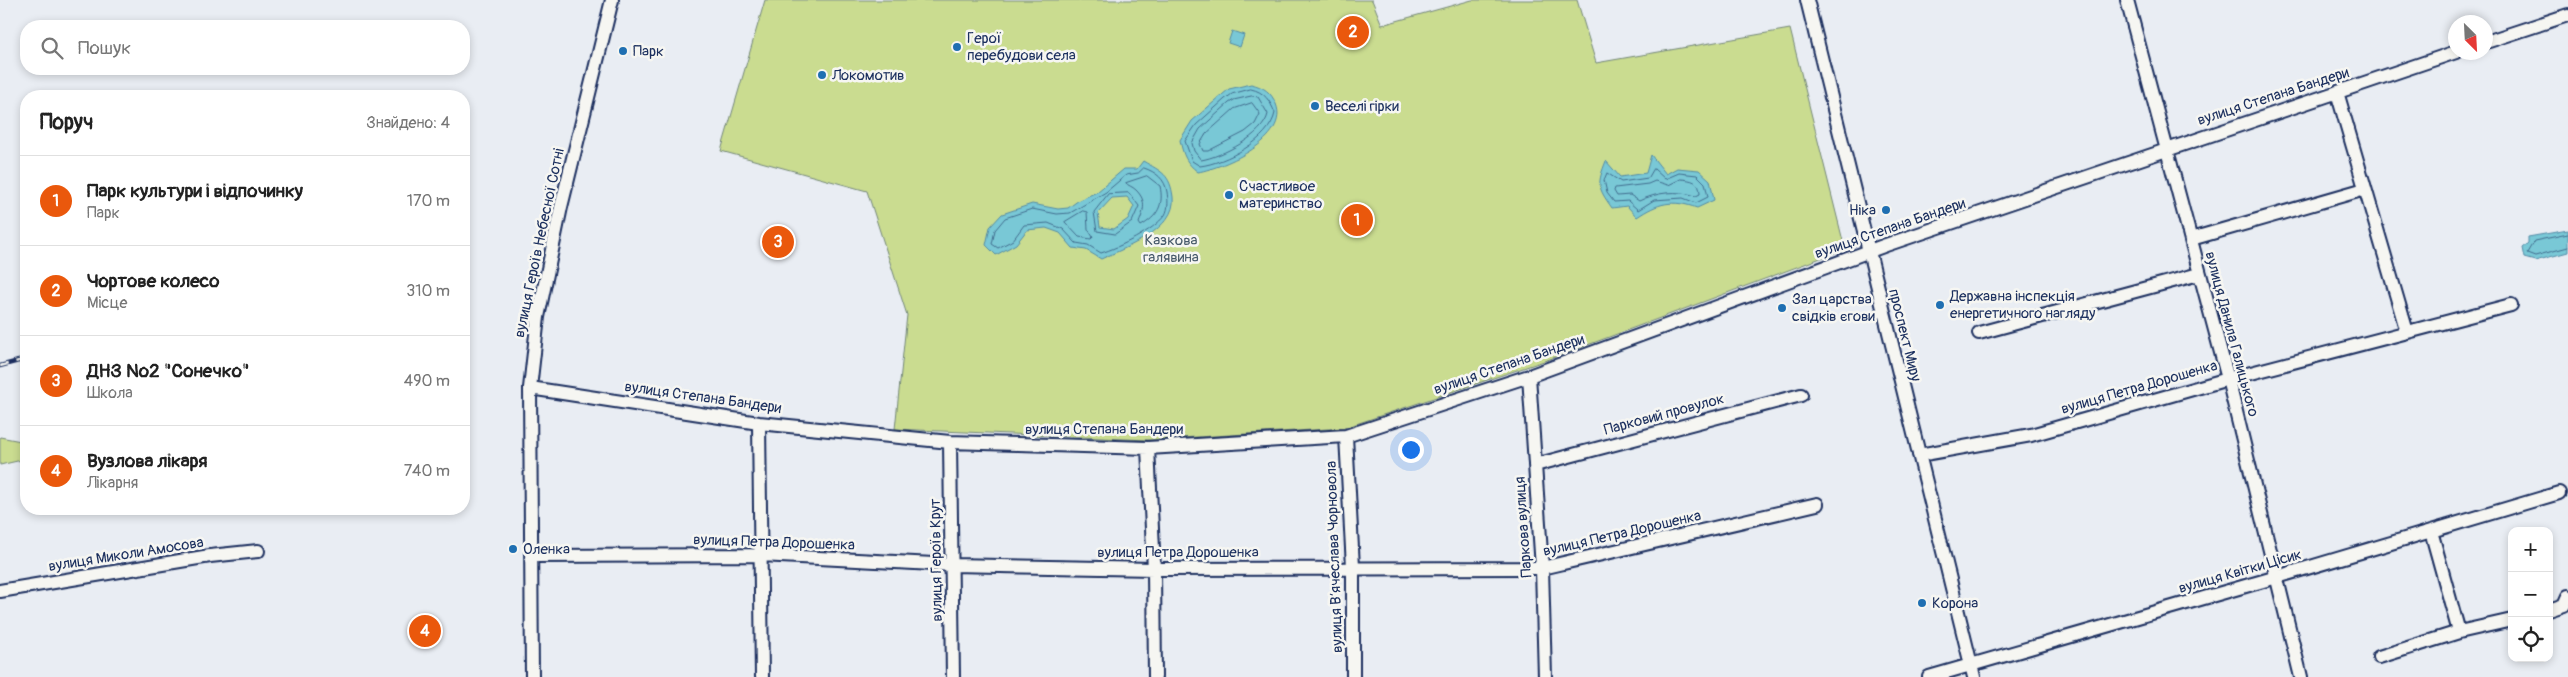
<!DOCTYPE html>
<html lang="uk">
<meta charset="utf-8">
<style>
body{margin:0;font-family:Pangolin,sans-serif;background:#f2f2f2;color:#222}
.controls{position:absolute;right:15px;bottom:15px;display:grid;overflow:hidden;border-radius:10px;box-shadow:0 2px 8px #0003}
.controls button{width:45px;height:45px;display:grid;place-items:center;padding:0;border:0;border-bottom:1px solid #e0e0e0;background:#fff;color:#222;font:25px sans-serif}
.compass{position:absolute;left:2448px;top:15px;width:45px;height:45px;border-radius:50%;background:#fff;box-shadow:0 2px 8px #0003;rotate:156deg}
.you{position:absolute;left:1410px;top:449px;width:18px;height:18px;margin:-12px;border:4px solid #fff;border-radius:50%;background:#1a73e8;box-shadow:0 0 0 8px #1a73e833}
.badge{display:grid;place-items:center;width:32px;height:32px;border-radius:50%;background:#ea580c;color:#fff;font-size:16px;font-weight:700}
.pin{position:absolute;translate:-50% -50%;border:2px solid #fff;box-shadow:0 1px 5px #0006}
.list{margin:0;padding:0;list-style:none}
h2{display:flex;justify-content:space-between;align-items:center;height:65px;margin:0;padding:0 20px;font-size:21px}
h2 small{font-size:16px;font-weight:400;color:#767676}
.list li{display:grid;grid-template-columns:32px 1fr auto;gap:15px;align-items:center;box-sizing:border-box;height:90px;padding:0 20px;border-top:1px solid #e0e0e0}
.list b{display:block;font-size:19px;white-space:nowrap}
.list p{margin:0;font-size:16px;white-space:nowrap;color:#767676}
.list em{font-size:16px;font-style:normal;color:#767676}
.icon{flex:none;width:28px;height:28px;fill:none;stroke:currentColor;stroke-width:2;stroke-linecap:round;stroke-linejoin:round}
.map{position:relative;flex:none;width:2568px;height:677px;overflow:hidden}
.search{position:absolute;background:#fff;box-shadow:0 2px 8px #0003;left:20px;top:20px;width:450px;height:55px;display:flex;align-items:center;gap:12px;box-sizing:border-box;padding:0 18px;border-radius:20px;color:#767676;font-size:19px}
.panel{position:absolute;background:#fff;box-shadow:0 2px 8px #0003;left:20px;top:90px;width:450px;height:425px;border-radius:20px}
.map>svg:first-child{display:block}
.green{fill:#cadc90;stroke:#728677}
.water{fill:#79c8d6;stroke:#538ba6;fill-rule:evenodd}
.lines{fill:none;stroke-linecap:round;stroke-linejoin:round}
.shore{stroke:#416c8e;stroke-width:1}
.minor-casing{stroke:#1b2f5e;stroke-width:16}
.minor{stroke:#f6f6f2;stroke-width:12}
.rail-casing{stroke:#1b2f5e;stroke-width:4.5}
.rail{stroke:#f6f6f2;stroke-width:2.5;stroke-dasharray:8;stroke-linecap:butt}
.poi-dot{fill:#1f6fb2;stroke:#f6f6f2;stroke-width:2}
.labels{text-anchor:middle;stroke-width:5;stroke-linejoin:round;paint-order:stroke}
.poi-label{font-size:15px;fill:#1b2f5e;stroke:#f6f6f2;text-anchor:start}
.street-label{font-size:15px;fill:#1b2f5e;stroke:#f6f6f2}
.park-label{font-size:15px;fill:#475a6a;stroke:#f6f6f2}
</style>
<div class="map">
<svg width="2568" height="677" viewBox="0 0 2568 677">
<rect width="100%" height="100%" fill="#e9edf3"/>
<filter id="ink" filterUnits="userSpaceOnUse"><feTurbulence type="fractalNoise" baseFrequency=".02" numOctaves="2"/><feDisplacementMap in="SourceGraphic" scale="10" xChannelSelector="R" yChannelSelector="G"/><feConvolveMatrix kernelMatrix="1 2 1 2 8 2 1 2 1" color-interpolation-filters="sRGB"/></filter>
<g filter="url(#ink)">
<!-- green -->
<path class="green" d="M765,0H1372L1382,25L1472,0H1577L1596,63L1790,29L1845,249L1550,359L1344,428L1148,440L895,429L907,315L867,191L721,151Z
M0,437L26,442V459L0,465Z"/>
<!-- water -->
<path class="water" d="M1232,31L1244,35L1240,47L1228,43Z
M1251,84C1264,87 1271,92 1276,104C1290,139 1225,167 1198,172C1186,163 1183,155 1180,140L1192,121L1222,95L1229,89Z
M1651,155L1666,174L1677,168L1699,170L1710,180L1714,200L1697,208C1672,199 1658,203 1637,217L1627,206L1612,208C1597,187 1597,184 1606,161L1620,177L1646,173Z
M1143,161C1162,172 1170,174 1173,197C1177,229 1125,248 1101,259L1086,250L1073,248L1060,233L1046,228L1027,230L1016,244L996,255L986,245L990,227L1002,214L1032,204L1058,209L1068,208L1079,200L1097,192L1124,169H1137ZM1127,197L1134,206L1128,219L1114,229L1100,227L1098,213L1112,198Z
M2568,230V252L2535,261L2524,258L2522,248L2528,243V237Z"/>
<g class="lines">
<!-- shore -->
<path class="shore" d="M1251,89C1265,92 1270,101 1275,113C1270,140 1225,163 1200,166L1192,161L1185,141L1196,125L1225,99L1232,94Z
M1252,96L1258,97L1268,114C1264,135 1221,157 1201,160L1194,151L1192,143L1200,129L1229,103L1234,100Z
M1252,103L1260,114L1255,124L1245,132L1208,151H1203L1200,144L1206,134L1234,109Z
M1144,168C1156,172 1165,179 1167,192C1168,199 1169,208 1165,215C1153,231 1120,247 1101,253L1088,245L1076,243L1063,229L1048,223L1024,225L1013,240L998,248L992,244L995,230L1005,218L1032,209L1057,214L1070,213L1106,192L1126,175L1138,173Z
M1654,169L1665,179L1679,173L1697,175L1705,183L1708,197L1696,203L1683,198L1654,200L1638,210L1628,201L1614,202L1607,193L1604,180L1607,173L1621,182L1648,178Z
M1147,176L1160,186C1164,205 1158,216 1141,226L1139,223C1144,210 1147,201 1136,190C1132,186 1128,186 1126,183Z
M1681,179C1692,180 1700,181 1700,194L1696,196C1677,190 1657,192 1639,201L1630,195L1617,196L1614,191L1615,188L1648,184L1655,181L1668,185Z
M1129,193L1139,206L1132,222L1115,234L1097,231L1094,212L1108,194Z
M1083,211L1087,212L1088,229L1093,237L1091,239L1079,237L1065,222Z
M2568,234L2534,241L2527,253L2535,256L2568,247"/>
<!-- minor casing -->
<g class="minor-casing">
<path id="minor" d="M1807,0L1974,677
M2127,0L2228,379L2301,677
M2486,42L2568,15
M2337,92L2407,332
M2191,239L2365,189
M1979,333L2199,274
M1529,376L1542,568L1545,677
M530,388L759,423L950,442L1148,448L1346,436L1529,376L1886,245L2456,52
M759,423L762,677
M1346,436L1353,567V677
M950,442L953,677
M1148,448L1154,569L1155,677
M1919,455L2031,435L2228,379L2511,305
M1535,465L1801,395
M2431,531L2459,632
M533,556L761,555L953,565L1154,569L1542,568L1817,504
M0,591L210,556L258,551
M2549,610L2564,605L2568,596
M2379,657L2459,632L2512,620
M532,677L530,388L538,317L561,207L612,0
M1929,677L2277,577L2559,493"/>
</g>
<!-- minor -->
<use href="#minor" class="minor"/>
<!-- rail casing -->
<g class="rail-casing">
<path id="rail" d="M0,366L26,359"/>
</g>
<!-- rail -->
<use href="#rail" class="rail"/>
</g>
</g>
<!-- markers -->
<g class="poi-dot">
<circle cx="957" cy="47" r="5"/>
<circle cx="623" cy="51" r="5"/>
<circle cx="822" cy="75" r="5"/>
<circle cx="1315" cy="106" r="5"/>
<circle cx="1229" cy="195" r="5"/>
<circle cx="1886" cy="210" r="5"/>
<circle cx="1940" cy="305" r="5"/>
<circle cx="1782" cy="308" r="5"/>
<circle cx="513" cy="549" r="5"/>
<circle cx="1922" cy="603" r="5"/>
</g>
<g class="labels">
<!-- poi labels -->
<g class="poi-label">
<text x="967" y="43">Герої<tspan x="967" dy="17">перебудови села</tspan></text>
<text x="633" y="56">Парк</text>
<text x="832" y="80">Локомотив</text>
<text x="1325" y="111">Веселі гірки</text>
<text x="1239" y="191">Счастливое<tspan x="1239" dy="17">материнство</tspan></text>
<text x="1876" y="215" text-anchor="end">Ніка</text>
<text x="1950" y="301">Державна інспекція<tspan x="1950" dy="17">енергетичного нагляду</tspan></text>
<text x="1792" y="304">Зал царства<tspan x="1792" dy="17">свідків єгови</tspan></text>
<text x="523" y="554">Оленка</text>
<text x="1932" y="608">Корона</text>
</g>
<!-- street labels -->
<g class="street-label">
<text transform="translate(2273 96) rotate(-18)" y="5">вулиця Степана Бандери</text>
<text transform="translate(1890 228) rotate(-19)" y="5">вулиця Степана Бандери</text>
<text transform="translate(539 243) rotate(-78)" y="5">вулиця Героїв Небесної Сотні</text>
<text transform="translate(2232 334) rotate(75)" y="5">вулиця Данила Галицького</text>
<text transform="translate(1905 335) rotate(76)" y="5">проспект Миру</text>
<text transform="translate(1509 364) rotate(-19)" y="5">вулиця Степана Бандери</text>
<text transform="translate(2139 387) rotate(-16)" y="5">вулиця Петра Дорошенка</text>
<text transform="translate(703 397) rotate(8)" y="5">вулиця Степана Бандери</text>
<text transform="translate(1664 414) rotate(-15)" y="5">Парковий провулок</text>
<text x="1104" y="434">вулиця Степана Бандери</text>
<text transform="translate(1523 527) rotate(-94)" y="5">Паркова вулиця</text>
<text transform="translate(1622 533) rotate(-13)" y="5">вулиця Петра Дорошенка</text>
<text transform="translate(774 542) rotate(2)" y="5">вулиця Петра Дорошенка</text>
<text x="1178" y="557">вулиця Петра Дорошенка</text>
<text transform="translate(126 554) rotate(-9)" y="5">вулиця Миколи Амосова</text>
<text transform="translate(1334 557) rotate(-92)" y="5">вулиця Вʼячеслава Чорновола</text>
<text transform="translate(936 560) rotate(-91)" y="5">вулиця Героїв Крут</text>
<text transform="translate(2240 571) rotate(-16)" y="5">вулиця Квітки Цісик</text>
</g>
<!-- park labels -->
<g class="park-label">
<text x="1171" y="245">Казкова<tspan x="1171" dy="17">галявина</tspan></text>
</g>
</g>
</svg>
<div class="controls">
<button>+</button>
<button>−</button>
<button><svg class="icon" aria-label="locate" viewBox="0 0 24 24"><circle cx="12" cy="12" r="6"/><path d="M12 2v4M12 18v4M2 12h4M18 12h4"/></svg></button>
</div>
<svg class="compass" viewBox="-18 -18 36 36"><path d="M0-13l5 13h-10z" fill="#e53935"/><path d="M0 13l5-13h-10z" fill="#767676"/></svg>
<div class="you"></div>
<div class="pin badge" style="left:1357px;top:220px">1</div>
<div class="pin badge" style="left:1353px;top:32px">2</div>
<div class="pin badge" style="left:778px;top:242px">3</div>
<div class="pin badge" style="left:425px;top:631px">4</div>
<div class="search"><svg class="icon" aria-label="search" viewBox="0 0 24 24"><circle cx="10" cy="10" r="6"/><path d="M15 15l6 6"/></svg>Пошук</div>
<section class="panel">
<h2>Поруч<small>Знайдено: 4</small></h2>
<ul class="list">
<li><span class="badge">1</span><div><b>Парк культури і відпочинку</b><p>Парк</p></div><em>170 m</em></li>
<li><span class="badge">2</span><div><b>Чортове колесо</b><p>Місце</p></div><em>310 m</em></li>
<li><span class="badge">3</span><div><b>ДНЗ №2 &quot;Сонечко&quot;</b><p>Школа</p></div><em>490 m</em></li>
<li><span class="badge">4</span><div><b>Вузлова лікаря</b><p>Лікарня</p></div><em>740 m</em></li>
</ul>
</section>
</div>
